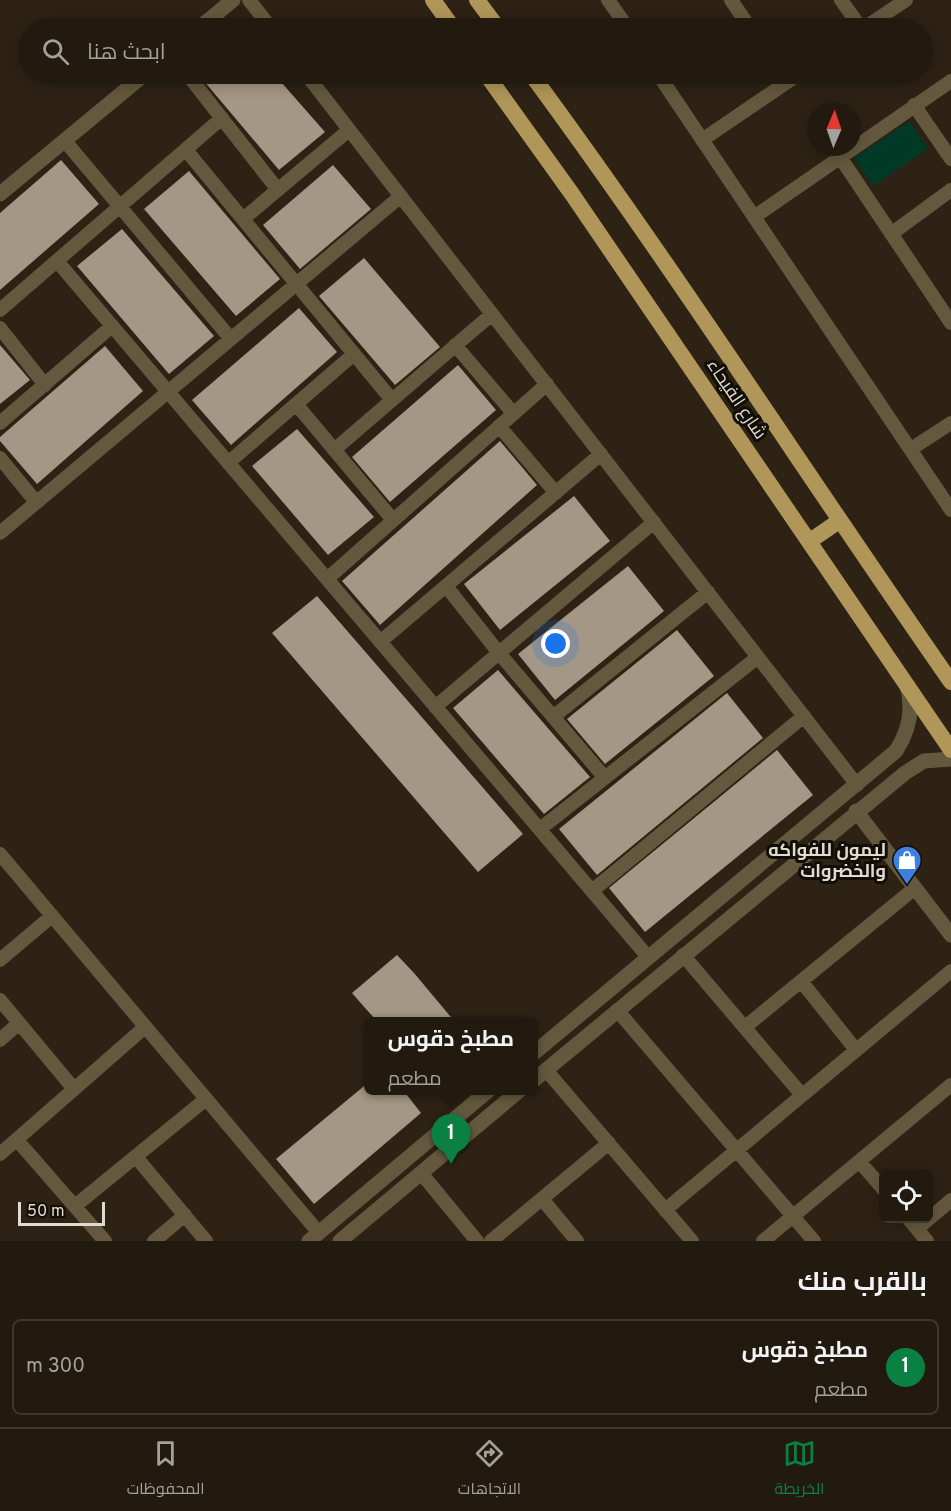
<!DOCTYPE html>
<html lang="ar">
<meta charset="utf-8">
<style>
body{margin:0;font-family:Overpass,Cairo,sans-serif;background:#2a2318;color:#f1f3f6;direction:rtl}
.controls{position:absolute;right:18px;bottom:18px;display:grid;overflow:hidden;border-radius:9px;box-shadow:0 3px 15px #0003}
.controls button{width:54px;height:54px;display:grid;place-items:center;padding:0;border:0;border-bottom:2px solid #3f382f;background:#221a0f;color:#f1f3f6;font:30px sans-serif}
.compass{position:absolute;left:807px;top:102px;width:54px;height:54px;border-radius:50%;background:#221a0f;box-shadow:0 3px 15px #0003;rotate:2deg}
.scale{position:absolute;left:18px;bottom:15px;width:87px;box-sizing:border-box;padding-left:6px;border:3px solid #e1dad1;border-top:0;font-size:16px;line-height:21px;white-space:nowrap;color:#e1dad1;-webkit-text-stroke:4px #110d07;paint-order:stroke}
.you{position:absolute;left:556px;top:644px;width:21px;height:21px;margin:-15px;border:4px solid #fff;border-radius:50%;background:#1a73e8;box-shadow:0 0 0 9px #1a73e833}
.badge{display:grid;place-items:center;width:39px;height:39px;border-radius:50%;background:#0b8043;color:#fff;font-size:20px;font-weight:700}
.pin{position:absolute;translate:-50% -50px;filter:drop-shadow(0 2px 3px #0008)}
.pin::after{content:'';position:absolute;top:32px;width:21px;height:18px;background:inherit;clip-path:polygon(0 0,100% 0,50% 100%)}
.popup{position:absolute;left:364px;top:1017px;width:174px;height:78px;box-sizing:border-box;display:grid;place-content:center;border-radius:9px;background:#221a0f;filter:drop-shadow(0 2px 4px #0005);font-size:20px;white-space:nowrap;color:#a2a19e}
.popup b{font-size:22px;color:#f1f3f6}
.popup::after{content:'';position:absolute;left:50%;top:100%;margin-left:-12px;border:12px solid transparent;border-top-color:#221a0f}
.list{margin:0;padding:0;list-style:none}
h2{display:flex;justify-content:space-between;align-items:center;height:78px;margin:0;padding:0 24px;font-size:26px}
h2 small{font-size:20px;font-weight:400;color:#a2a19e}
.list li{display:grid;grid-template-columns:39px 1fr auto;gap:18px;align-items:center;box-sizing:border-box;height:96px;margin:0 12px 12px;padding:0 12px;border:2px solid #3f382f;border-radius:9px}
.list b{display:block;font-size:22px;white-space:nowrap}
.list p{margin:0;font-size:20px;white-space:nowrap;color:#a2a19e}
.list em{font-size:20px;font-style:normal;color:#a2a19e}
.icon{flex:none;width:33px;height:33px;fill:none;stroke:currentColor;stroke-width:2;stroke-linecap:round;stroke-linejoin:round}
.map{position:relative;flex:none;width:951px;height:1241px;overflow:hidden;direction:ltr}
.search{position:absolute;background:#221a0f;box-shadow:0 3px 15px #0003;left:18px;right:18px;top:18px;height:66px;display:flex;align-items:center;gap:15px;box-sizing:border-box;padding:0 21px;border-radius:33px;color:#a2a19e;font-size:22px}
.sheet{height:186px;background:#221a0f}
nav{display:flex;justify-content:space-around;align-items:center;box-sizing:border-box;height:84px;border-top:2px solid #3f382f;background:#221a0f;font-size:16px;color:#a2a19e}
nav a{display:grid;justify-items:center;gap:3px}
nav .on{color:#0b8043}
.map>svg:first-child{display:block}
.green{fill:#003a26}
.building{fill:#a49785}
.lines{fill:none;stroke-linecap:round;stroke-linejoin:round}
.minor{stroke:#64593e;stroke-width:14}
.tertiary{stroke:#64593e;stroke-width:15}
.trunk{stroke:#b09658;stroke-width:16}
.labels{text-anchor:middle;stroke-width:6;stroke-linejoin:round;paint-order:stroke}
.street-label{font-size:18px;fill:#e1dad1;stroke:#110d07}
.poi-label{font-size:18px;font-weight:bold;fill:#e1dad1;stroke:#110d07;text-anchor:end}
</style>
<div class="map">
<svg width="951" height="1241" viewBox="0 0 951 1241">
<rect width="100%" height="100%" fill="#2d2214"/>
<!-- green -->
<path class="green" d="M910,121L928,149L873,186L854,158Z"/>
<!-- building -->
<path class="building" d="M198,74H274L325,132L279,170Z
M61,160L99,204L0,290V213Z
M333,165L371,209L300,269L263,225Z
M189,171L280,279L236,316L144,209Z
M122,229L214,336L169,374L77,266Z
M364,258L440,347L395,385L319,296Z
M299,308L337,352L231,445L192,400Z
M0,345L30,380L0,404Z
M105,346L143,391L37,484L0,441V437Z
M458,365L496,410L390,502L352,457Z
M297,429L374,517L328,555L252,466Z
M500,441L537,485L380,625L342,581Z
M574,496L610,541L500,630L464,584Z
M628,566L664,611L555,700L518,654Z
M317,596L523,834L478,872L272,633Z
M677,630L714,676L605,764L567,719Z
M498,670L590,777L544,814L453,708Z
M727,693L763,738L597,875L559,829Z
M777,750L813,795L645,932L609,888Z
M397,955L414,973L455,1022H378L366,1009L352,993Z
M369,1082V1090H403L421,1113L314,1204L276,1159Z"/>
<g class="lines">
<!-- minor -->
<path class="minor" d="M249,0L271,28
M608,0L628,28
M731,0L750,28
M841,0L861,28
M864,28L906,0
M187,74L278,190
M306,74L857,785
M658,74L951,510
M914,105L951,159
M702,140L799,74
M65,141L231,339
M186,150L392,400
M840,157L951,323
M754,217L951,81
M243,219L349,130
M891,234L951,190
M57,261L648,957
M0,310L222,118
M0,328L45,385
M455,345L513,413
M296,404L393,520
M0,423L112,326
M499,426L556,493
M911,449L951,423
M334,450L492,314
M0,458L36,502
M228,463L354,354
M0,533L401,196
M327,579L547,384
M446,586L499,653L605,778
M380,642L601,454
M435,707L654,522
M553,717L708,592
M540,829L758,657
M0,854L319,1233
M592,891L804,716
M683,955L802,1095
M0,960L52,916
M801,981L856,1050
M0,1000L74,1089
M617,1010L814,1241
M745,1027L915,888
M0,1040L19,1023
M546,1070L692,1241
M17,1140L105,1241
M0,1154L145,1027
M136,1157L206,1241
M859,1161L884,1190
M421,1173L477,1241
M542,1199L577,1241
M75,1206L206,1099
M665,1210L951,971
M908,1218L927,1241
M917,1229L951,1200
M154,1241L185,1215
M491,1241L609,1143
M763,1241L951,1085"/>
<!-- tertiary -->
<path class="tertiary" d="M199,28L233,0
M0,194L145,74
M856,811L951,935
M534,1053L896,751C909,731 914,710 907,686
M534,1080L905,773L924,761L951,759
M309,1241L489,1090
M340,1241L520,1090"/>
<!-- trunk -->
<path class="trunk" d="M433,0L453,28
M477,0L498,28
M486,74L572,194L951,750
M531,74C677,272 810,480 951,682
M810,541L839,521"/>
</g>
<!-- icons -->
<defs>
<g id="shop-pin" transform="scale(1.5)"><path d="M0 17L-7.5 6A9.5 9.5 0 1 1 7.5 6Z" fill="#3f7fe0" stroke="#110d07"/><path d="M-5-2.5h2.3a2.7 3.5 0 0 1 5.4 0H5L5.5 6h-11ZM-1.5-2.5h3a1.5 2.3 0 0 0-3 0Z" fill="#fff"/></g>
</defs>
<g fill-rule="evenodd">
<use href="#shop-pin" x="907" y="860"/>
</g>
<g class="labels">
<!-- street labels -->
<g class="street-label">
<text transform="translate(737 399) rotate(56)" y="6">شارع الفيحاء</text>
</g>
<!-- poi labels -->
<g class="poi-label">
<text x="886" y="856">ليمون للفواكه<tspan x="886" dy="21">والخضروات</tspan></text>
</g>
</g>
</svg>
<div class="controls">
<button><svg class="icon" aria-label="locate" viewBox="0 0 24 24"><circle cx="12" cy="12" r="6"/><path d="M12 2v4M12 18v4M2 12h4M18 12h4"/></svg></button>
</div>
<svg class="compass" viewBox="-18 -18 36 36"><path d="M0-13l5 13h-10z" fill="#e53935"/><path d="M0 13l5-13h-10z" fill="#a2a19e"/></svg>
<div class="scale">50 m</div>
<div class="you"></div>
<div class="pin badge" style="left:451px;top:1164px">1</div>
<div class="popup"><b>مطبخ دقوس</b>مطعم</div>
<div class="search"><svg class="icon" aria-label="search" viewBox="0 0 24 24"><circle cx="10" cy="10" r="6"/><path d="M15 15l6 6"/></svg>ابحث هنا</div>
</div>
<section class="sheet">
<h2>بالقرب منك<small></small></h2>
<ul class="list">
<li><span class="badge">1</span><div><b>مطبخ دقوس</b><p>مطعم</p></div><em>300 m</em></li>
</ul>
</section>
<nav>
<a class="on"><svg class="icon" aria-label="map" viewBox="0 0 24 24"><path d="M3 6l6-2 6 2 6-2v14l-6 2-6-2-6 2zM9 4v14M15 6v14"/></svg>الخريطة</a>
<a><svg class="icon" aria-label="directions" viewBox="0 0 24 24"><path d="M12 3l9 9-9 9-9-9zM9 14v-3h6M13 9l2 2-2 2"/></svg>الاتجاهات</a>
<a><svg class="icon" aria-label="saved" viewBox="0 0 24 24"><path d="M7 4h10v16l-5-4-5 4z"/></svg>المحفوظات</a>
</nav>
